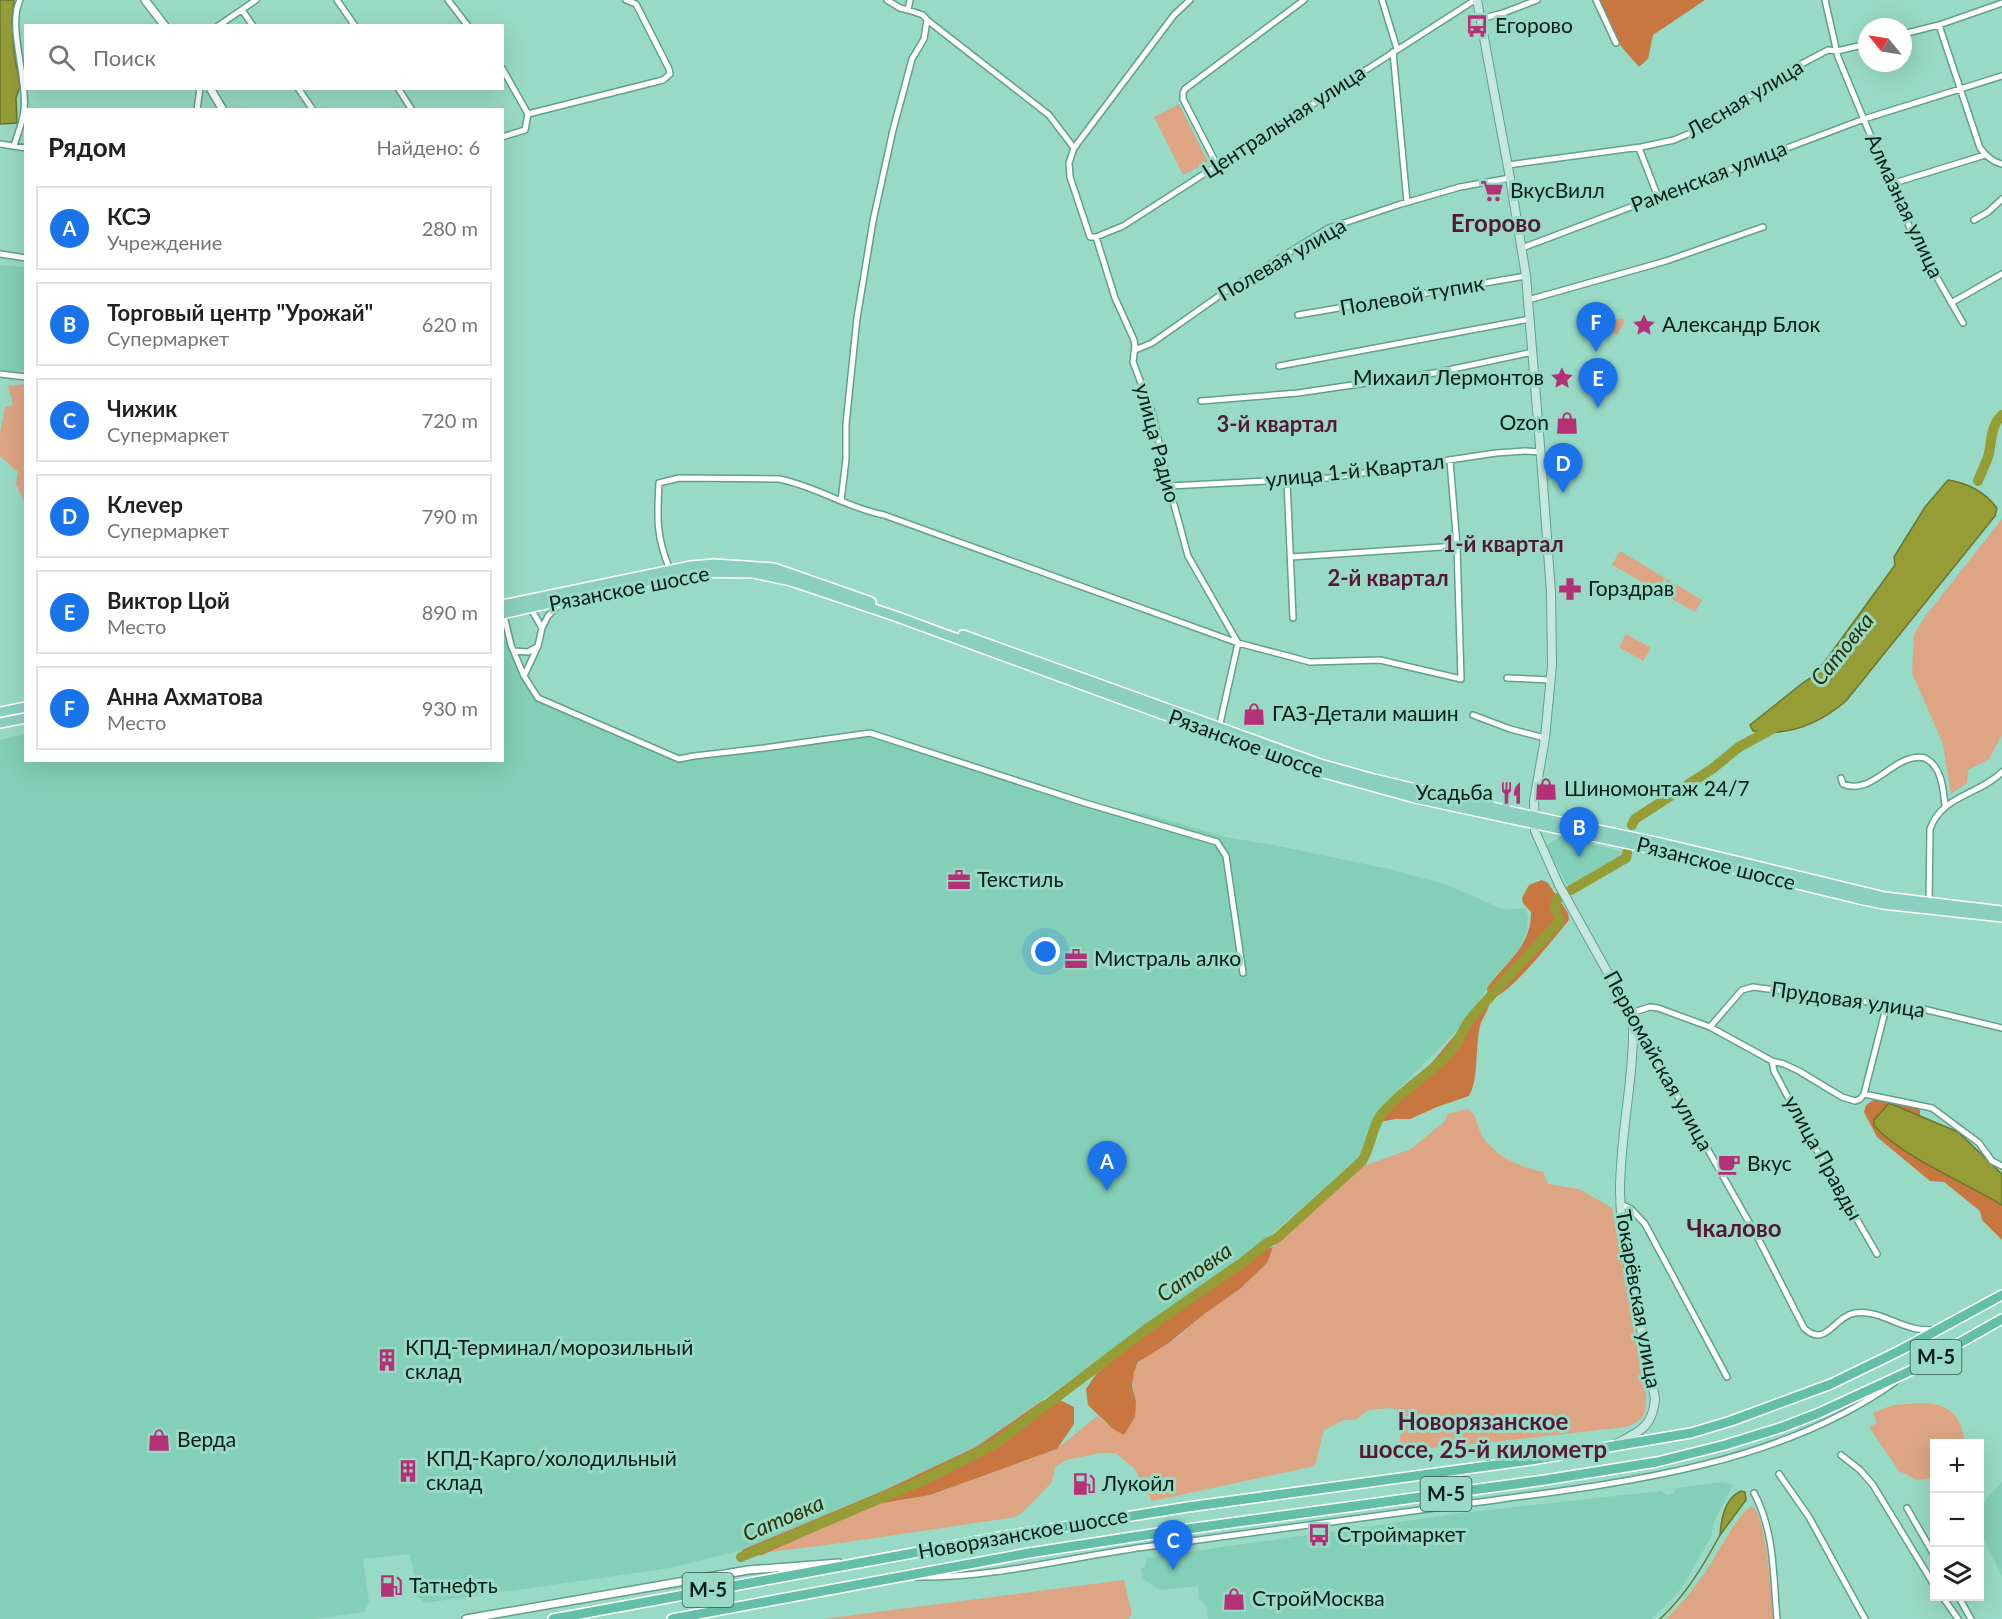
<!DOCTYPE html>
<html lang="ru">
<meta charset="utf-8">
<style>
body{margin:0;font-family:Lato,sans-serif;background:#f6f6f6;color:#202124}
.controls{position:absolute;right:18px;bottom:18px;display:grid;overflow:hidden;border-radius:0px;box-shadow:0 6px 24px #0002}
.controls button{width:54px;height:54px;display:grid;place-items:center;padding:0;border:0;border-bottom:2px solid #e0e0e0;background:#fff;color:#202124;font:30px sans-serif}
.compass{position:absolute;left:1858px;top:18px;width:54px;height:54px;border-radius:50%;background:#fff;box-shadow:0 6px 24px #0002;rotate:300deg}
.you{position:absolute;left:1046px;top:952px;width:21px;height:21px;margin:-15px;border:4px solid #fff;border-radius:50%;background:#1a73e8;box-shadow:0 0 0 9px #1a73e833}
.badge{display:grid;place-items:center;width:39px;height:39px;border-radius:50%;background:#1a73e8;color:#fff;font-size:20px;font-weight:700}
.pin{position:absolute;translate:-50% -50px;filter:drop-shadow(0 2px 3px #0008)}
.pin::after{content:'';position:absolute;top:32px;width:21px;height:18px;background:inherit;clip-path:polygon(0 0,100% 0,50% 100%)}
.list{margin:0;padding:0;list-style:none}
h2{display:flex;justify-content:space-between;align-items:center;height:78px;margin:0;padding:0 24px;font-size:26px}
h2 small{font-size:20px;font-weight:400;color:#757577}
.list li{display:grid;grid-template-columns:39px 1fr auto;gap:18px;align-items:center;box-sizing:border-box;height:84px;margin:0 12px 12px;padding:0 12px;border:2px solid #e0e0e0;border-radius:0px}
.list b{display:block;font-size:22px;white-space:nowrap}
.list p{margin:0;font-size:20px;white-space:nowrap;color:#757577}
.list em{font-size:20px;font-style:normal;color:#757577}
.icon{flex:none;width:33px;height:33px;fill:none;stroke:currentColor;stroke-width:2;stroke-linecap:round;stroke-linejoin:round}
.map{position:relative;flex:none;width:2002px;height:1619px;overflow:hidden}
.search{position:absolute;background:#fff;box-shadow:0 6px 24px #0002;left:24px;top:24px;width:480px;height:66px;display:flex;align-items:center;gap:15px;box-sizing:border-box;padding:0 21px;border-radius:0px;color:#757577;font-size:22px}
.panel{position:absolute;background:#fff;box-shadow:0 6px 24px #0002;left:24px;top:108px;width:480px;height:654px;border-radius:0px}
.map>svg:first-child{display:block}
.built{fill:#84cfb7}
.green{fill:#dda584}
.forest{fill:#c97741}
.water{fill:#969c36;stroke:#6a762c;stroke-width:1.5}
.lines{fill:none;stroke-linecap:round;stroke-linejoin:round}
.stream{stroke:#6a762c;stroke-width:1.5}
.river{stroke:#969c36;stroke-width:10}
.minor-casing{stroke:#60a08d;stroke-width:8}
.tertiary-casing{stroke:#60a08d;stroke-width:10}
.secondary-casing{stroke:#60a08d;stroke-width:10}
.primary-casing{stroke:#fff;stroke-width:12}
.trunk-casing{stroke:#fff;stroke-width:12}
.minor{stroke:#fff;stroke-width:5}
.tertiary{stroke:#fff;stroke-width:7}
.secondary{stroke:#c5e7de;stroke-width:8}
.primary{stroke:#8bcfbe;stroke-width:9}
.trunk{stroke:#64bfa8;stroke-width:9}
.labels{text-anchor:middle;stroke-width:6;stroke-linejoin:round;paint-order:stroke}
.shield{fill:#98dac5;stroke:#2f564a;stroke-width:1.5}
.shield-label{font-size:20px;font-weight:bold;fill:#021d16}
.poi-label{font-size:21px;fill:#021d16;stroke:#98dac5;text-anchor:start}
.street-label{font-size:21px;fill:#021d16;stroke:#98dac5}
.neighbourhood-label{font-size:22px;font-weight:bold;fill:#571738;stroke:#98dac5}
.water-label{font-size:22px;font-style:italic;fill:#2e3005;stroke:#98dac5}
.quarter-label{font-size:24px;font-weight:bold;fill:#571738;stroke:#98dac5}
</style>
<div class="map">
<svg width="2002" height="1619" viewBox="0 0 2002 1619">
<rect width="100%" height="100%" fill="#98dac5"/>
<!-- built -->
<path class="built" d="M0,265L25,267V373L0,370Z
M502,631L532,697L682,759L870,733L1074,801L1146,814L1226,837L1278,846L1389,869L1447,885L1505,910L1524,908L1528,915L1527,932L1516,954L1496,975L1468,1019L1381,1107L1361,1155L1258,1246L976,1447L885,1490L742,1550L670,1568L425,1603L418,1597L410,1554L363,1559L369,1602L364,1612L313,1619H0V740L25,734L26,760H502Z
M1560,837L1620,851L1621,858L1569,888L1546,846Z
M1723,1482L1733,1485L1714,1522L1711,1537L1682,1588L1652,1619H1208L1207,1607L1199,1599L1198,1586L1160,1590L1143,1579L1141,1568L1145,1567L1146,1558L1470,1512L1661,1491L1667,1495L1674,1493L1677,1488Z
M2002,1482V1576L1980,1532V1511L1985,1500Z"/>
<!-- green -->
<path class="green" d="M1179,104L1208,162L1183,175L1154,117Z
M1607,317L1614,320L1623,318L1624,323L1617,335L1613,333L1608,334L1600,329Z
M25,384H26L25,504L16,484L18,472L0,456V434L5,407L13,405L8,386Z
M2002,519V735L1989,759L1968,770L1967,783L1951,794L1943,744L1912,673L1914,635L1924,618Z
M1620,551L1665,578L1658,591L1612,565Z
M1667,579L1702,600L1695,612L1659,592Z
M1626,634L1651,648L1643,661L1619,647Z
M1466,1109C1478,1112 1477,1131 1485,1140C1500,1159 1521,1167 1543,1172L1548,1184L1579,1189L1612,1208L1646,1395C1646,1414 1645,1420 1626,1427L1448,1447L1399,1449C1399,1436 1405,1425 1404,1412L1391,1408L1369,1410L1355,1420H1344L1324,1430L1315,1466L1152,1501L1134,1468L1115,1453H1100L1066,1460L1055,1467L1052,1482L1023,1512L1016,1517L834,1544L769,1552L877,1504L930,1495L1057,1449L1097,1416L1113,1429L1136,1401C1133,1389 1130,1377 1137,1365C1142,1356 1159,1350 1168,1344C1181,1336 1191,1324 1204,1314C1230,1294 1260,1280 1273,1247L1358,1168L1411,1149L1444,1122L1448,1114Z
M1923,1403C1951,1404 1962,1417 1965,1443L1934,1444V1478L1917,1480L1899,1471L1869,1427L1877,1423L1873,1413L1893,1405Z
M1752,1506C1767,1517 1771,1597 1774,1619H1666C1682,1604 1696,1586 1708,1568C1718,1553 1738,1513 1752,1506Z
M1124,1580L1132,1614L1128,1619H823Z"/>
<!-- forest -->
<path class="forest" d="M1599,0H1705L1653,35L1648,59L1639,67L1620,45Z
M1542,880L1548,883L1568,913L1569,920C1553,939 1514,990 1493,998L1488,995L1487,988C1506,961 1531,948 1531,912L1523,903L1522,898L1529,885Z
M1484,1000L1489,1004C1488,1012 1482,1018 1480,1026C1475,1046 1479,1080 1469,1096L1437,1107L1410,1119H1395L1380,1122L1382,1110L1397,1094L1424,1072Z
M1875,1099L1916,1106L1920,1110V1116L1889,1104L1879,1113L1884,1136L1927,1163L2002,1205V1240L1982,1220L1980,1211L1944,1182L1930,1181L1877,1137L1864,1112L1866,1105Z
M1273,1247L1267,1263L1241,1288L1203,1315L1169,1343L1138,1362L1134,1372L1132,1386L1136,1401L1135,1417L1124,1435L1113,1429L1088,1405L1086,1389L1096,1374L1145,1334L1209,1288L1239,1268L1262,1250Z
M1060,1400L1074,1407V1424L1057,1449L930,1495L877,1504L762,1555L744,1554L742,1550L885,1490L976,1447L1042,1401Z"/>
<!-- water -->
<path class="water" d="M0,0H14L12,22L14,52L20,86L16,98L17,123L0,124Z
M1948,480C1967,483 1985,492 1997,508L1995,516L1846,701C1819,724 1789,737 1753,731L1750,725L1804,682L1812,677L1829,656L1895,565L1894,557L1925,507Z
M1889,1103L1958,1132L2002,1174V1205C1962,1181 1906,1159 1874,1126V1120Z
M1741,1491L1745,1492L1746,1500L1720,1535C1721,1519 1725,1498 1741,1491Z"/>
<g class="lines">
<!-- stream -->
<path class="stream" d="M1660,1619C1686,1595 1703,1566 1720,1535"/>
<!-- river -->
<path class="river" d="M1978,481C1981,473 1985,465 1988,457C1992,443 1990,426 2002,415
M1632,825L1635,819L1712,769L1739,747L1774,728
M1571,890L1626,858L1627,853
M741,1557L922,1481L995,1444L1148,1328L1243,1262L1267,1243L1277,1238L1362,1161C1371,1147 1371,1129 1381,1115C1401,1090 1431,1074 1452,1050C1460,1040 1463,1028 1471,1018C1499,986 1528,955 1558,923L1559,918L1554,907L1558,898"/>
<!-- minor casing -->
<g class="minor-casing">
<path id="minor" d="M337,0L355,26
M448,0L468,26
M887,0L900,8L908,10L910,0
M1190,0L1174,15L1074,148L1069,163L1070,177L1090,237H1096L1123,226L1475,0
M1382,0L1397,49
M1596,0L1616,43
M1825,0L1838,57L1896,197L1916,241L1963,323
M242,10L253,26
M1480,19L1503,13L1537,0
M927,20L1049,115L1074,148
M1939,25L1980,148C1986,156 1992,162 2002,164
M218,26L256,0
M1903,34L1939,25L2002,3
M1393,52L1407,202
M502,68L528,114L525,130L502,137
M298,88L313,110
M398,88L412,110
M197,110L200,88
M528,114L663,80L670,74L669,69L636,4L626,0
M0,144L26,148
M14,146C17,135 23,122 24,110C28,79 7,25 20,0
M1639,148L1658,197
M1217,165L1183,99V93L1185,89L1304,0
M1508,165L1641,147L1674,140L1693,132L1790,70L1828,50L1837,51L1867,44
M1891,184L1985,155
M1974,220L1988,212L2002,199
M1096,237L1115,298L1134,340L1135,346L1133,362L1152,412L1169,486L1188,556L1238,643L1219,728
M1522,248L1864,119L2002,76
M0,254L26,258
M1528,300L1666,261L1763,227
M1951,303L2002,274
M1298,315L1526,276
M1135,350L1152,343L1226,291L1329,228L1401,204L1460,187L1510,178
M1279,366L1530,319
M0,374L26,377
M1201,401L1298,393L1434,373L1533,352
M1287,481L1293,618
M1169,486L1329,478L1496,453L1525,451L1541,452
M841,501L846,459V424L857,318L873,221L893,130L912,59L924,39L927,20L923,15L908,10
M1291,557L1457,546
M670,570C656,536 657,519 659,483L679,478L779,479C816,486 847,508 884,515L1238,643L1310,662L1380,660L1461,679L1457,546L1450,461
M503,611L511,645L524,676L538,698L679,759L694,756L764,748L870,733L1085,803L1217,842L1226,856L1243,973
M542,628L548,616L561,603
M514,651L528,652L537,647
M524,676L538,646L542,628L530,607
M1507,678L1551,680
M1473,715L1510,729L1545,738
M1841,778L1843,784C1873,797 1895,751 1925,758C1942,767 1943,788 1945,805
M1929,903L1930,829C1942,795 1979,795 2002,772
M1631,1013L1650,1007L1658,1008L1710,1027L1772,1061L1784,1064L1799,1071L1842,1097L1855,1101L1860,1099L1864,1094
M1634,1019L1759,1240L1804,1328C1826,1349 1834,1316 1855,1313C1876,1310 1893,1323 1913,1328C1920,1330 1928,1330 1936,1330
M1710,1027L1742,990L1753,987L1923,1009L2002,1028
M1772,1061L1774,1071L1808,1135L1877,1254
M1864,1094L1932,1108L1979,1143L1992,1161L2002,1166
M1864,1094L1887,1004
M1621,1204L1631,1209L1645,1224L1727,1377
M1841,1455L1860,1470L1873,1485L1934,1585
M1779,1474L1809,1517L1865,1619
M1754,1493C1775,1532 1773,1576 1777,1619
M1907,1508L1934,1555
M917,1577C997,1578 1074,1556 1152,1546C1254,1533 1356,1519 1457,1505C1604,1485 1772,1470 1895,1382
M1942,1596L1958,1619
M1958,1596L1971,1619"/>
</g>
<!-- tertiary casing -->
<g class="tertiary-casing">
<path id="tertiary" d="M145,0L165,26
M210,88L223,110
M466,1619L748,1570L839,1563"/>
</g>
<!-- secondary casing -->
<g class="secondary-casing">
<path id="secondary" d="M1477,0L1510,178L1526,276L1542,470L1551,592L1552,665L1545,738L1534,801L1535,831L1559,885L1633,1018C1635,1075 1620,1133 1620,1191C1621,1261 1644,1330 1655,1399C1653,1427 1639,1432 1616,1444"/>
</g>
<!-- primary casing -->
<g class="primary-casing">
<path id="primary" d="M502,605L691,566L714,564L774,568L871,602
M502,614L690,572L753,573L791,581L895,616L1317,771L1415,798L1662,851L1859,899L1883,904L2002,917
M963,635L1320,764L1374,779L1513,812L1665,844L1885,897L2002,911
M0,712L26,707
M0,723L26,718"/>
</g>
<!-- trunk casing -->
<g class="trunk-casing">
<path id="trunk" d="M553,1619L1006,1536L1188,1507L1531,1460L1691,1433L1731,1421L1831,1384L1899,1351L2002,1295
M672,1619L1029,1553L1165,1532L1545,1480L1657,1462L1725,1445L1783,1427L1819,1413L1910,1371L2002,1319"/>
</g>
<!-- minor -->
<use href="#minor" class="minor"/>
<!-- tertiary -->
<use href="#tertiary" class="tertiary"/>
<!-- secondary -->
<use href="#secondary" class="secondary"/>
<!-- primary -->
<use href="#primary" class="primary"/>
<!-- trunk -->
<use href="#trunk" class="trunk"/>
</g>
<!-- icons -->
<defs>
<g id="bus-bare" transform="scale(1.8)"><path d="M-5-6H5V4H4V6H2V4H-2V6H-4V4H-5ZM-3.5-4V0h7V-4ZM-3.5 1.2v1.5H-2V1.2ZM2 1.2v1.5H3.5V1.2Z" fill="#b53177" stroke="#98dac5" stroke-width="2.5" paint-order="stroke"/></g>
<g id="supermarket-bare" transform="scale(1.8)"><path d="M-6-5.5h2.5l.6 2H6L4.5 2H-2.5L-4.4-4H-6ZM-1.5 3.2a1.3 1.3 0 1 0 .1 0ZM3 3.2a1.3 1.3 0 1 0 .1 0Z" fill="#b53177" stroke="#98dac5" stroke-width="2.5" paint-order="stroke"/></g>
<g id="sight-bare" transform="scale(1.8)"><path d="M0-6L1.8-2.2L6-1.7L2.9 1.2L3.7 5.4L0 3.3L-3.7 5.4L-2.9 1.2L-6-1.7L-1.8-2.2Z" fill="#b53177" stroke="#98dac5" stroke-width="2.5" paint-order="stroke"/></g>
<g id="shop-bare" transform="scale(1.8)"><path d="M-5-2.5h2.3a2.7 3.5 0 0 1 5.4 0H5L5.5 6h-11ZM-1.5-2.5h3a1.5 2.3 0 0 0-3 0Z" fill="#b53177" stroke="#98dac5" stroke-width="2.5" paint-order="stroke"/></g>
<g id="pharmacy-bare" transform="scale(1.8)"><path d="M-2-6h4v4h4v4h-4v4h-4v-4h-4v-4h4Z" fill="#b53177" stroke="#98dac5" stroke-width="2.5" paint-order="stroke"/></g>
<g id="restaurant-bare" transform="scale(1.8)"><path d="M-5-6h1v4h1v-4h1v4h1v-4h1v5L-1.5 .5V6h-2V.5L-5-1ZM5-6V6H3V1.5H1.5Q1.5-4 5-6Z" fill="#b53177" stroke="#98dac5" stroke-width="2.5" paint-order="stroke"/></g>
<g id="office-bare" transform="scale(1.8)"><path d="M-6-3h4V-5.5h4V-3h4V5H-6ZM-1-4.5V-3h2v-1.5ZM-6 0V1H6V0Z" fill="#b53177" stroke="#98dac5" stroke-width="2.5" paint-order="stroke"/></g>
<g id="cafe-bare" transform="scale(1.8)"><path d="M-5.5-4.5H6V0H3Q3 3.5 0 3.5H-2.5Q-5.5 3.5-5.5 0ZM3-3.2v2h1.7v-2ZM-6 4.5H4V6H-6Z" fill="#b53177" stroke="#98dac5" stroke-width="2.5" paint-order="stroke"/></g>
<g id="building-bare" transform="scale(1.8)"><path d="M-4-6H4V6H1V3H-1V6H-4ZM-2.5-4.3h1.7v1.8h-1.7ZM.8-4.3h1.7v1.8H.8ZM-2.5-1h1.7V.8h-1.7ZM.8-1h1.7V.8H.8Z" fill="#b53177" stroke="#98dac5" stroke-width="2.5" paint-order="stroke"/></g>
<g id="fuel-bare" transform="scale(1.8)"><path d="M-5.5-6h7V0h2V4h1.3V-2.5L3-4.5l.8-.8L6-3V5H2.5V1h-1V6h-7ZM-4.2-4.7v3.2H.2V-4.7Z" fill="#b53177" stroke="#98dac5" stroke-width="2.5" paint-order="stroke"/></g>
</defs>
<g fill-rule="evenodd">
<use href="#bus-bare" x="1477" y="26"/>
<use href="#supermarket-bare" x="1492" y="191"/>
<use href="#sight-bare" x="1644" y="325"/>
<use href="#sight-bare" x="1562" y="378"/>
<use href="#shop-bare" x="1567" y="423"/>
<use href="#pharmacy-bare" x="1570" y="589"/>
<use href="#shop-bare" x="1254" y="714"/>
<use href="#shop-bare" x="1546" y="789"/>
<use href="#restaurant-bare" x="1511" y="793"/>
<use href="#office-bare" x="959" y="880"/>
<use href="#office-bare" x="1076" y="959"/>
<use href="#cafe-bare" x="1729" y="1164"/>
<use href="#building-bare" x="387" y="1360"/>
<use href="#shop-bare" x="159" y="1440"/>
<use href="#building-bare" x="408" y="1471"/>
<use href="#fuel-bare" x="1084" y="1484"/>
<use href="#bus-bare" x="1319" y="1535"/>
<use href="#fuel-bare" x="391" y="1586"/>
<use href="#shop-bare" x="1234" y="1599"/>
</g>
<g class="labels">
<!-- shield labels -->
<g class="shield">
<rect x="1910.5" y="1340" width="51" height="34" rx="4.5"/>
<rect x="1420.5" y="1477" width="51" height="34" rx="4.5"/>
<rect x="682.5" y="1573" width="51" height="34" rx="4.5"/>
</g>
<g class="shield-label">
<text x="1936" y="1364">М-5</text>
<text x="1446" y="1501">М-5</text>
<text x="708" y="1597">М-5</text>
</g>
<!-- poi labels -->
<g class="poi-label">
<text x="1495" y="33">Егорово</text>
<text x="1510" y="198">ВкусВилл</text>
<text x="1662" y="332">Александр Блок</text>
<text x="1544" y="385" text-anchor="end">Михаил Лермонтов</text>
<text x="1549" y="430" text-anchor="end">Ozon</text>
<text x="1588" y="596">Горздрав</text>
<text x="1272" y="721">ГАЗ-Детали машин</text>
<text x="1564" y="796">Шиномонтаж 24/7</text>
<text x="1493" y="800" text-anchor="end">Усадьба</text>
<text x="977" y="887">Текстиль</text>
<text x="1094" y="966">Мистраль алко</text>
<text x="1747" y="1171">Вкус</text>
<text x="405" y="1355">КПД-Терминал/морозильный<tspan x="405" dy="24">склад</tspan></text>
<text x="177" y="1447">Верда</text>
<text x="426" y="1466">КПД-Карго/холодильный<tspan x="426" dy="24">склад</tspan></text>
<text x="1102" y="1491">Лукойл</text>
<text x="1337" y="1542">Строймаркет</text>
<text x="409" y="1593">Татнефть</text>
<text x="1252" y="1606">СтройМосква</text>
</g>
<!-- street labels -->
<g class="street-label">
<text transform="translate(1745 99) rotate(-31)" y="7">Лесная улица</text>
<text transform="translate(1284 122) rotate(-33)" y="7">Центральная улица</text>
<text transform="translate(1709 177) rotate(-21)" y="7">Раменская улица</text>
<text transform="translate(1904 206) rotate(65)" y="7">Алмазная улица</text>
<text transform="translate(1282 260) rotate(-30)" y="7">Полевая улица</text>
<text transform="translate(1412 296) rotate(-10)" y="7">Полевой тупик</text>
<text transform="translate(1157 443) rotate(75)" y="7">улица Радио</text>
<text transform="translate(1355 471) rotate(-6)" y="7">улица 1-й Квартал</text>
<text transform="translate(629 589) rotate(-11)" y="7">Рязанское шоссе</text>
<text transform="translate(1246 744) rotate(20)" y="7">Рязанское шоссе</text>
<text transform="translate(1716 864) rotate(14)" y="7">Рязанское шоссе</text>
<text transform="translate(1848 1000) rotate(8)" y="7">Прудовая улица</text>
<text transform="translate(1658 1061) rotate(61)" y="7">Первомайская улица</text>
<text transform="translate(1823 1158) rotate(61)" y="7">улица Правды</text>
<text transform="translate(1638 1299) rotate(80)" y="7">Токарёвская улица</text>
<text transform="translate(1023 1534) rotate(-10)" y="7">Новорязанское шоссе</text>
</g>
<!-- neighbourhood labels -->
<g class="neighbourhood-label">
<text x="1277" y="432">3-й квартал</text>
<text x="1503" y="552">1-й квартал</text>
<text x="1388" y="586">2-й квартал</text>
</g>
<!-- water labels -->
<g class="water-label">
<text transform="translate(1842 649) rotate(-51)" y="8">Сатовка</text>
<text transform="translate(1194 1272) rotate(-35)" y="8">Сатовка</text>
<text transform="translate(783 1518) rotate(-23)" y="8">Сатовка</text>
</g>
<!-- quarter labels -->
<g class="quarter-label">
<text x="1496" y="232">Егорово</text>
<text x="1734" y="1237">Чкалово</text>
<text x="1483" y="1430">Новорязанское<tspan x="1483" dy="28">шоссе, 25-й километр</tspan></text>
</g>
</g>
</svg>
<div class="controls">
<button>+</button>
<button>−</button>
<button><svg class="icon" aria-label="layers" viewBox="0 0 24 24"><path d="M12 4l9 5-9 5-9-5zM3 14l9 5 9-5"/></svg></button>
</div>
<svg class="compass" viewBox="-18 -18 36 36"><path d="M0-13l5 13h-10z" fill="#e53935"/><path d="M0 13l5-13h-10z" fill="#757577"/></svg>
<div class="you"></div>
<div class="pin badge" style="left:1107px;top:1191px">A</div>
<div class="pin badge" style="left:1579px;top:857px">B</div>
<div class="pin badge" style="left:1173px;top:1570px">C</div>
<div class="pin badge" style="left:1563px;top:493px">D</div>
<div class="pin badge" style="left:1598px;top:408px">E</div>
<div class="pin badge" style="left:1596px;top:352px">F</div>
<div class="search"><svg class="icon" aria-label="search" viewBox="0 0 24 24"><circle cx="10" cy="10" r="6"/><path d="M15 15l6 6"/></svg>Поиск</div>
<section class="panel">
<h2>Рядом<small>Найдено: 6</small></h2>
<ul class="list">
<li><span class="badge">A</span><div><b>КСЭ</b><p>Учреждение</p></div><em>280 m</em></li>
<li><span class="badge">B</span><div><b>Торговый центр &quot;Урожай&quot;</b><p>Супермаркет</p></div><em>620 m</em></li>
<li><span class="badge">C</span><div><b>Чижик</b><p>Супермаркет</p></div><em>720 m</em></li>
<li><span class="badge">D</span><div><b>Клеvер</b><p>Супермаркет</p></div><em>790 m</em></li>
<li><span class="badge">E</span><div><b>Виктор Цой</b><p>Место</p></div><em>890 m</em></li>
<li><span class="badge">F</span><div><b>Анна Ахматова</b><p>Место</p></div><em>930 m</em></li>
</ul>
</section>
</div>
